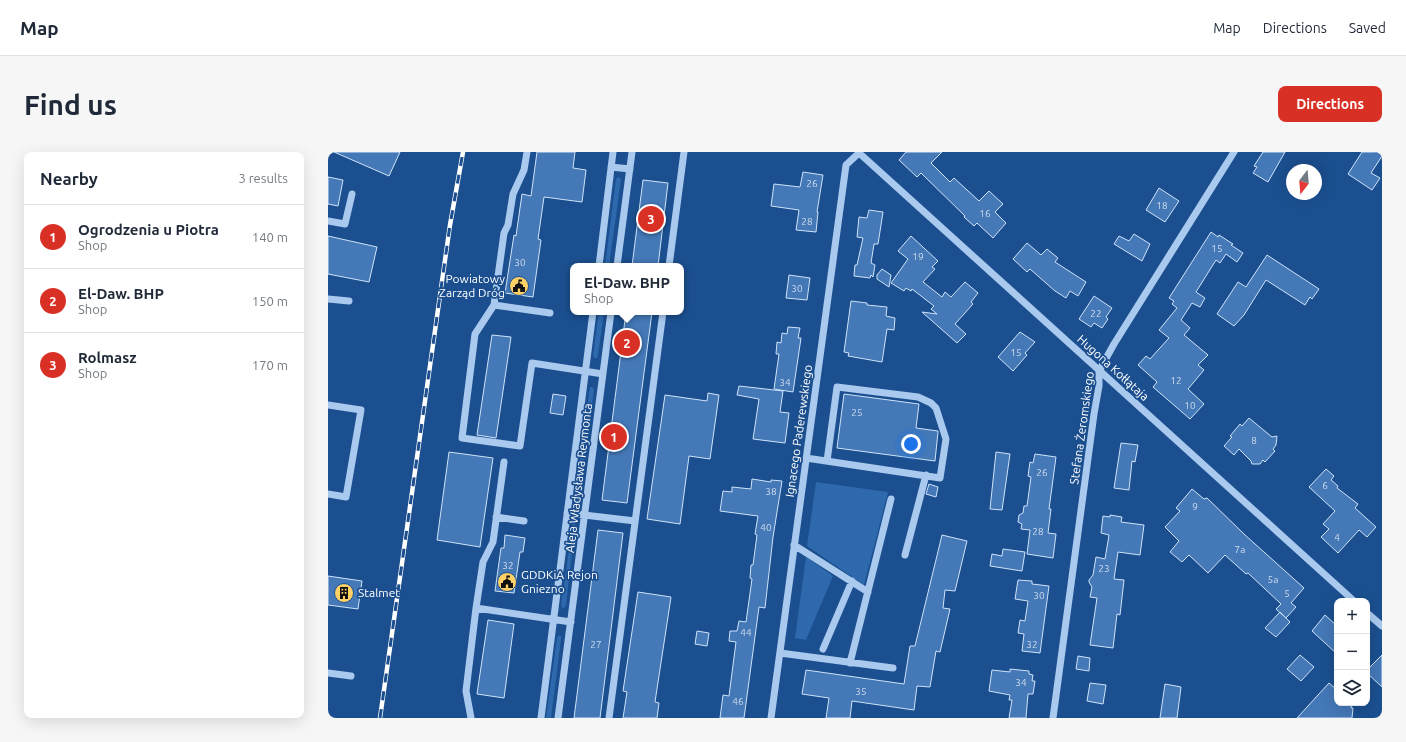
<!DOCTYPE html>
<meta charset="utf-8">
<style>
body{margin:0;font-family:Ubuntu,sans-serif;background:#f6f6f7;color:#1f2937}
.controls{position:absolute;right:12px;bottom:12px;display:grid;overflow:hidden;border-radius:8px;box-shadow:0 4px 16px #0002}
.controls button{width:36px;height:36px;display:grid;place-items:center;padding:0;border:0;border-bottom:1px solid #e0e1e3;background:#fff;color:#1f2937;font:20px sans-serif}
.compass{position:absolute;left:958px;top:12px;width:36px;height:36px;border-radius:50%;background:#fff;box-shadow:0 4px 16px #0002;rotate:196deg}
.you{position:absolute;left:583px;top:292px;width:14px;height:14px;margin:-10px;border:3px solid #fff;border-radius:50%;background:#1a73e8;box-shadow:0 0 0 6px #1a73e833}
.badge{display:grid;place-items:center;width:26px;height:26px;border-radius:50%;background:#d93025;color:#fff;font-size:13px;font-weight:700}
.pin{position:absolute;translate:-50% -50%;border:2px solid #fff;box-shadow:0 1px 4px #0006}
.popup{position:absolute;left:242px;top:111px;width:114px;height:52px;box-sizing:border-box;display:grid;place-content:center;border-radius:8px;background:#fff;filter:drop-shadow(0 1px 3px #0005);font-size:13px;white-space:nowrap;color:#747a83}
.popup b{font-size:15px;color:#1f2937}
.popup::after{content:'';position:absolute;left:50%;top:100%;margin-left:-8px;border:8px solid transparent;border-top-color:#fff}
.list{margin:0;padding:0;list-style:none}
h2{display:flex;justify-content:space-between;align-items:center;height:52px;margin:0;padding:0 16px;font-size:17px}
h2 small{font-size:13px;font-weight:400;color:#747a83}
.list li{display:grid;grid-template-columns:26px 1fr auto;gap:12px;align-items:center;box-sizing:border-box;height:64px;padding:0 16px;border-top:1px solid #e0e1e3}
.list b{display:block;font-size:15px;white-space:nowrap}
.list p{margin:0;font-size:13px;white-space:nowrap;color:#747a83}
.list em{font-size:13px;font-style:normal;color:#747a83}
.icon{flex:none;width:22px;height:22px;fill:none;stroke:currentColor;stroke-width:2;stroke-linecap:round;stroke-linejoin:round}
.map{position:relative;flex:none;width:1054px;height:566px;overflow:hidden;border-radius:8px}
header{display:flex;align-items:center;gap:24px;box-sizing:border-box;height:56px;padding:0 20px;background:#fff;border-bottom:1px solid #e0e1e3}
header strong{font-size:19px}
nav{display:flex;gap:22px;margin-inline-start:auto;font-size:14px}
.intro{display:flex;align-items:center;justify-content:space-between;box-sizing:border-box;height:96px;padding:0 24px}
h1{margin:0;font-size:28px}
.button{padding:10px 18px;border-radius:8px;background:#d93025;color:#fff;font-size:14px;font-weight:700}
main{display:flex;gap:24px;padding:0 24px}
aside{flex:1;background:#fff;border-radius:8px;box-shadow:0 4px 16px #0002}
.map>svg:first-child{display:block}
.green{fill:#2e69ad}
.building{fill:#4478b7;stroke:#cfe3fa}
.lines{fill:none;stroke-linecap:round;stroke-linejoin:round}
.minor{stroke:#a9c9ee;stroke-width:7}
.rail-casing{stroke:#fff;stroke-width:4.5}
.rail{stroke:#1b4f8f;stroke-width:3;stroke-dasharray:9;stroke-linecap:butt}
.labels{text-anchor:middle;stroke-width:3.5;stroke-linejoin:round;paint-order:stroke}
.number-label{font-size:10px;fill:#d0dded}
.poi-label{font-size:12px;fill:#fff;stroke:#1b4f8f;text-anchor:start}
.street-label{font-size:12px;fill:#fff;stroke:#1b4f8f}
</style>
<header>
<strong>Map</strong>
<nav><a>Map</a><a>Directions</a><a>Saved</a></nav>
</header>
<div class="intro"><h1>Find us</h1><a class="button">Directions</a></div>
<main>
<aside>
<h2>Nearby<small>3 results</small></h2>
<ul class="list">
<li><span class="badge">1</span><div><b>Ogrodzenia u Piotra</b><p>Shop</p></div><em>140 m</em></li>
<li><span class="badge">2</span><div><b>El-Daw. BHP</b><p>Shop</p></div><em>150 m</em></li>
<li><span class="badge">3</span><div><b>Rolmasz</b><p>Shop</p></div><em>170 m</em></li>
</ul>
</aside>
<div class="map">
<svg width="1054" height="566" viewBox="0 0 1054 566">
<rect width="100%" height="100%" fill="#1b4f8f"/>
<!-- green -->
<path class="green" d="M290,25L292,26L293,28L281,114H277L288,27Z
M271,160H276L270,203L269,206H266L265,203Z
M262,235H265L266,238L251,347H248L247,344Z
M488,330L560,340L536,433L479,394Z
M245,371H247V374L238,453L236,456H234L233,453Z
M478,405L505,424L478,488L467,486Z
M230,484H233V487L223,566H218L229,486Z"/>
<!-- building -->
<path class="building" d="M6,0H72L61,24Z
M209,0H247L245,16L258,18L254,50L216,45L210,87L213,88L205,145L177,141L186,83L188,84L194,42L203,44Z
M578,0H614L603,11L622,30L626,26L651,49L661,39L675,52L667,60L678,71L665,86L649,71L646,74L636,65L637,64L593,21L589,25L571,8Z
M935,0H957L940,30L925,21L929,15L926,14Z
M1034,0H1054V4L1043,21L1052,26L1044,38L1020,22Z
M475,20L495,23L489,60H490L488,80L468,78L471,58L443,54L446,32L472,35Z
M0,25L15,28L10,54L0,52Z
M315,28L340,31L330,114H304Z
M831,36L851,49L837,70L818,58Z
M541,58L555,60L550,92H546L543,111L547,113L545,125L543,123L542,126L526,124L527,113H529L535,86L529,85L531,65L539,66Z
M883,80L890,85L891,83L905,92L903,93L915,101L909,110L898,102L892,111L888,108L868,140L877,146L872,155L864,151L853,168L862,176L856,183L880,203L870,213L876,218L860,237L876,252L862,267L825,235L829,230L810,213L818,204L822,207L841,186L831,178L849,156L844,152L846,149L841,146Z
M806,82L822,92L814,109L786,92L791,84L801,89Z
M0,84L49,95L41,130L0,122Z
M583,84L610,109L604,115L607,117L595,130L614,145L617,140L623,145L637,130L650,141L643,150L645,152L627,172L638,182L629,191L594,160L609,162L603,157L606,154L584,137L583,139L578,136L576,139L563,131L580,107L570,99Z
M699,91L713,103L719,97L730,106L727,110L758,130L750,144L742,139L738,146L727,139L702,117L699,120L685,107Z
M939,103L991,137L984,147L982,145L977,153L938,128L916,163L906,174L889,162L910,130L918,135Z
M554,117L563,123L561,135L549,127V123Z
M461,123L482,126L479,148L458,146Z
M766,144L784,156L778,165L780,167L774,176L766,171L763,175L751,167Z
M523,149L539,151V153L559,155L558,164L567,166L566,178L559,177L554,210L520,204L521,201L516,200Z
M298,160H324L299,351L274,348Z
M460,175L472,176L470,186H473L465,240L446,237L451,202H448L449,190L453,191L454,181L459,182Z
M692,180L707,190L697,201L699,203L685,219L670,205Z
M164,183L183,185L168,286L149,283Z
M411,234L455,239L452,260L461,261L457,291L425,287L431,247L409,243Z
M380,241L391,243L382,307L361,304L352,372L319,367L337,243L379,249Z
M225,242L238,244L235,263L222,261Z
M516,242L591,252L588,276L610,279V280L607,309L509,296Z
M921,266L944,285L949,284L948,293L945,297L947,299L937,310L935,308L932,312H924L923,309L911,297L906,303L896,294L904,285L902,284L912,272L914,274Z
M793,291L810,293L807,310L804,309L801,338L786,336Z
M121,300L165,306L152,395L109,388Z
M668,300L682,302L674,358L662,357Z
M707,302L728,305L721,357H723L720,381L728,382L725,406L699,402L702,378L693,377L694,372L690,370L691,363L695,361L696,354H699L703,325L700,324L702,310L705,311Z
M998,317L1006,324L1003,328L1010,334L1009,336L1030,352L1027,356L1048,375L1039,385L1031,378L1010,401L993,385L1001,377L995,372L1007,359L981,335Z
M424,327L443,330V328L454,329L445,385L437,456L431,455L416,566H392L395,543L401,544L408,490L401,489L402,479H409L411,469L418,470L424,427L422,426L423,413H425L429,383L427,382L430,364L392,359L395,339L404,340V335L423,337Z
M601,332L610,335L608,345L598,342Z
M864,337L876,347L879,346L917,383L976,436L963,451L968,455L958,466L948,457L953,452L920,421L918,422L897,403L880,421L861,403L854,410L842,400L851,389L837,375L852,359L848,356Z
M782,363L794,365L793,370L816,373L812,403L790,400L786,427L796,428L792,463L789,462L785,496L762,493L769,446L762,445L764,435L761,430V428L765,423L768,405L777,407L781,383L773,381L775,364L782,365Z
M270,378L295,381L272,566H246Z
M177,383L197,386L195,400H192L186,441L167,439L173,396H176Z
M614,383L639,389L627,439L617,438L615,456L622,457L612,500L608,499L602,535L589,534L586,558L524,549L522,566H498L501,546L474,542L478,518L576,532L582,494H587Z
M675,397L697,400L694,419L662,414L664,402L674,404Z
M0,424L34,429L30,457L0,453Z
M690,428L704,429V432L721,434L712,501L694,499L696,482L690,481L692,468L697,469L700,449L687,447Z
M310,440L343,445L327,550L331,551L329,566H295L299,540L295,539Z
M952,460L962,470L948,485L937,476Z
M997,463L1009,474V502L984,479Z
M160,468L186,472L176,546L149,542Z
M369,479L381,481L379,494L367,492Z
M972,503L986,515L973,529L959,517Z
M1054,503V535L1039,521V518Z
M750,504L762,506L761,519L748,517Z
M682,517L701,519V522L705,523L704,529H707L705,542H700L698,566H681L684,548H681L682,543L661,539L664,518L682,520Z
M762,531L778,533L775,552L759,549Z
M1001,531L1009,538V551H1024L1023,556H1025L1024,566H969Z
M837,532L853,535L849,566H832Z"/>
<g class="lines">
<!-- minor -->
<path class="minor" d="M530,0L1026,449
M283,15L302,17
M0,69L17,72L24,42
M271,114L285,0
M289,114L304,0
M341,114L356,0
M0,147L21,149
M166,153L176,81L180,73L185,42L196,18L199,0
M222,161L166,153L147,182L134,286L192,294L204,211L275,222
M0,253L33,258L18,345L0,342
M478,306L612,326L618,287L608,256L603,251L590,245L509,235L499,309
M239,361L307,369
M168,365L196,369
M466,393L540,440
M577,403L598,323
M148,456L243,470
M1039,461L1054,474
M495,497L524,429
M452,501L565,516
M522,511L563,347
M0,521L23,524
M143,566L138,539L148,456L155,410L165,390L176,310
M213,566L265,160
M230,566L283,160
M281,566L335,160
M443,566L518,13L532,0
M725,566L766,262L771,234V219L786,192L906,0"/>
<!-- rail casing -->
<g class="rail-casing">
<path id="rail" d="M52,566L122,73L135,0"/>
</g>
<!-- rail -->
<use href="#rail" class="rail"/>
</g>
<!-- icons -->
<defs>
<g id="civic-disc" transform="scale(1)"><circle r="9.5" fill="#ffd166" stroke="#1b4f8f"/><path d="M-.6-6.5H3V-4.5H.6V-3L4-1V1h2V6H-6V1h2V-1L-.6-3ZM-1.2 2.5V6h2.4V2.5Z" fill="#111"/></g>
<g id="building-disc" transform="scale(1)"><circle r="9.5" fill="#ffd166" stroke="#1b4f8f"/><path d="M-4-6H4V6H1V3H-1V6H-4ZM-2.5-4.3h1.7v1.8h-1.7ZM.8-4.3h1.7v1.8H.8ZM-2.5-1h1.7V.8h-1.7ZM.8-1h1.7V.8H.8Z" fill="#111"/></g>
</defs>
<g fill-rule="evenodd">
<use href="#civic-disc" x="191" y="134"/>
<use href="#civic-disc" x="179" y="430"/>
<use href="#building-disc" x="16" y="441"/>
</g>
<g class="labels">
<!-- number labels -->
<g class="number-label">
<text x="484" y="35">26</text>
<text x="834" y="57">18</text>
<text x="657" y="65">16</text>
<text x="479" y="73">28</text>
<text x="889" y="100">15</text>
<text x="590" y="108">19</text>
<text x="192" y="114">30</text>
<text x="469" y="140">30</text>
<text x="768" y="165">22</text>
<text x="688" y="204">15</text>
<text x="848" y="232">12</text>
<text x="457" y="234">34</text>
<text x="862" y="257">10</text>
<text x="529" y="264">25</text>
<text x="926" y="292">8</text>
<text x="714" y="324">26</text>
<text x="997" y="337">6</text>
<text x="443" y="343">38</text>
<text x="867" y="358">9</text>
<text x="438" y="379">40</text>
<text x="710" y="383">28</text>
<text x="1009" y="389">4</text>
<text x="912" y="401">7a</text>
<text x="180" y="417">32</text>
<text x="776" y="420">23</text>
<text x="945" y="431">5a</text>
<text x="959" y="445">5</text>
<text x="711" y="447">30</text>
<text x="418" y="484">44</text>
<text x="268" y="496">27</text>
<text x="704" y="496">32</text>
<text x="693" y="534">34</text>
<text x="533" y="543">35</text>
<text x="410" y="553">46</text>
</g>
<!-- poi labels -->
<g class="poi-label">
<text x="177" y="131" text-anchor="end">Powiatowy<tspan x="177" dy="14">Zarząd Dróg</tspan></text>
<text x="193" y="427">GDDKiA Rejon<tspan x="193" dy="14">Gniezno</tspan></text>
<text x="30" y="445">Stalmet</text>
</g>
<!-- street labels -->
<g class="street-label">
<text transform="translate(785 216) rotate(42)" y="4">Hugona Kołłątaja</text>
<text transform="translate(754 276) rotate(-82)" y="4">Stefana Żeromskiego</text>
<text transform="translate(471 279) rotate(-82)" y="4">Ignacego Paderewskiego</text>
<text transform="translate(251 326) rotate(-83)" y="4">Aleja Władysława Reymonta</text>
</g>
</g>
</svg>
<div class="controls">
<button>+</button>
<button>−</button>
<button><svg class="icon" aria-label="layers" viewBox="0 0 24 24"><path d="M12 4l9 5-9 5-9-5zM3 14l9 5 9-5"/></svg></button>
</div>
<svg class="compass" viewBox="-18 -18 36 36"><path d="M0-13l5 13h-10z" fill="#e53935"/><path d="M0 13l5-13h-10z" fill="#747a83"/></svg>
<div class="you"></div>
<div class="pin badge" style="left:286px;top:285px">1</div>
<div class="pin badge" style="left:299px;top:191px">2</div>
<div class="popup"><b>El-Daw. BHP</b>Shop</div>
<div class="pin badge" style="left:323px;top:67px">3</div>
</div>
</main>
